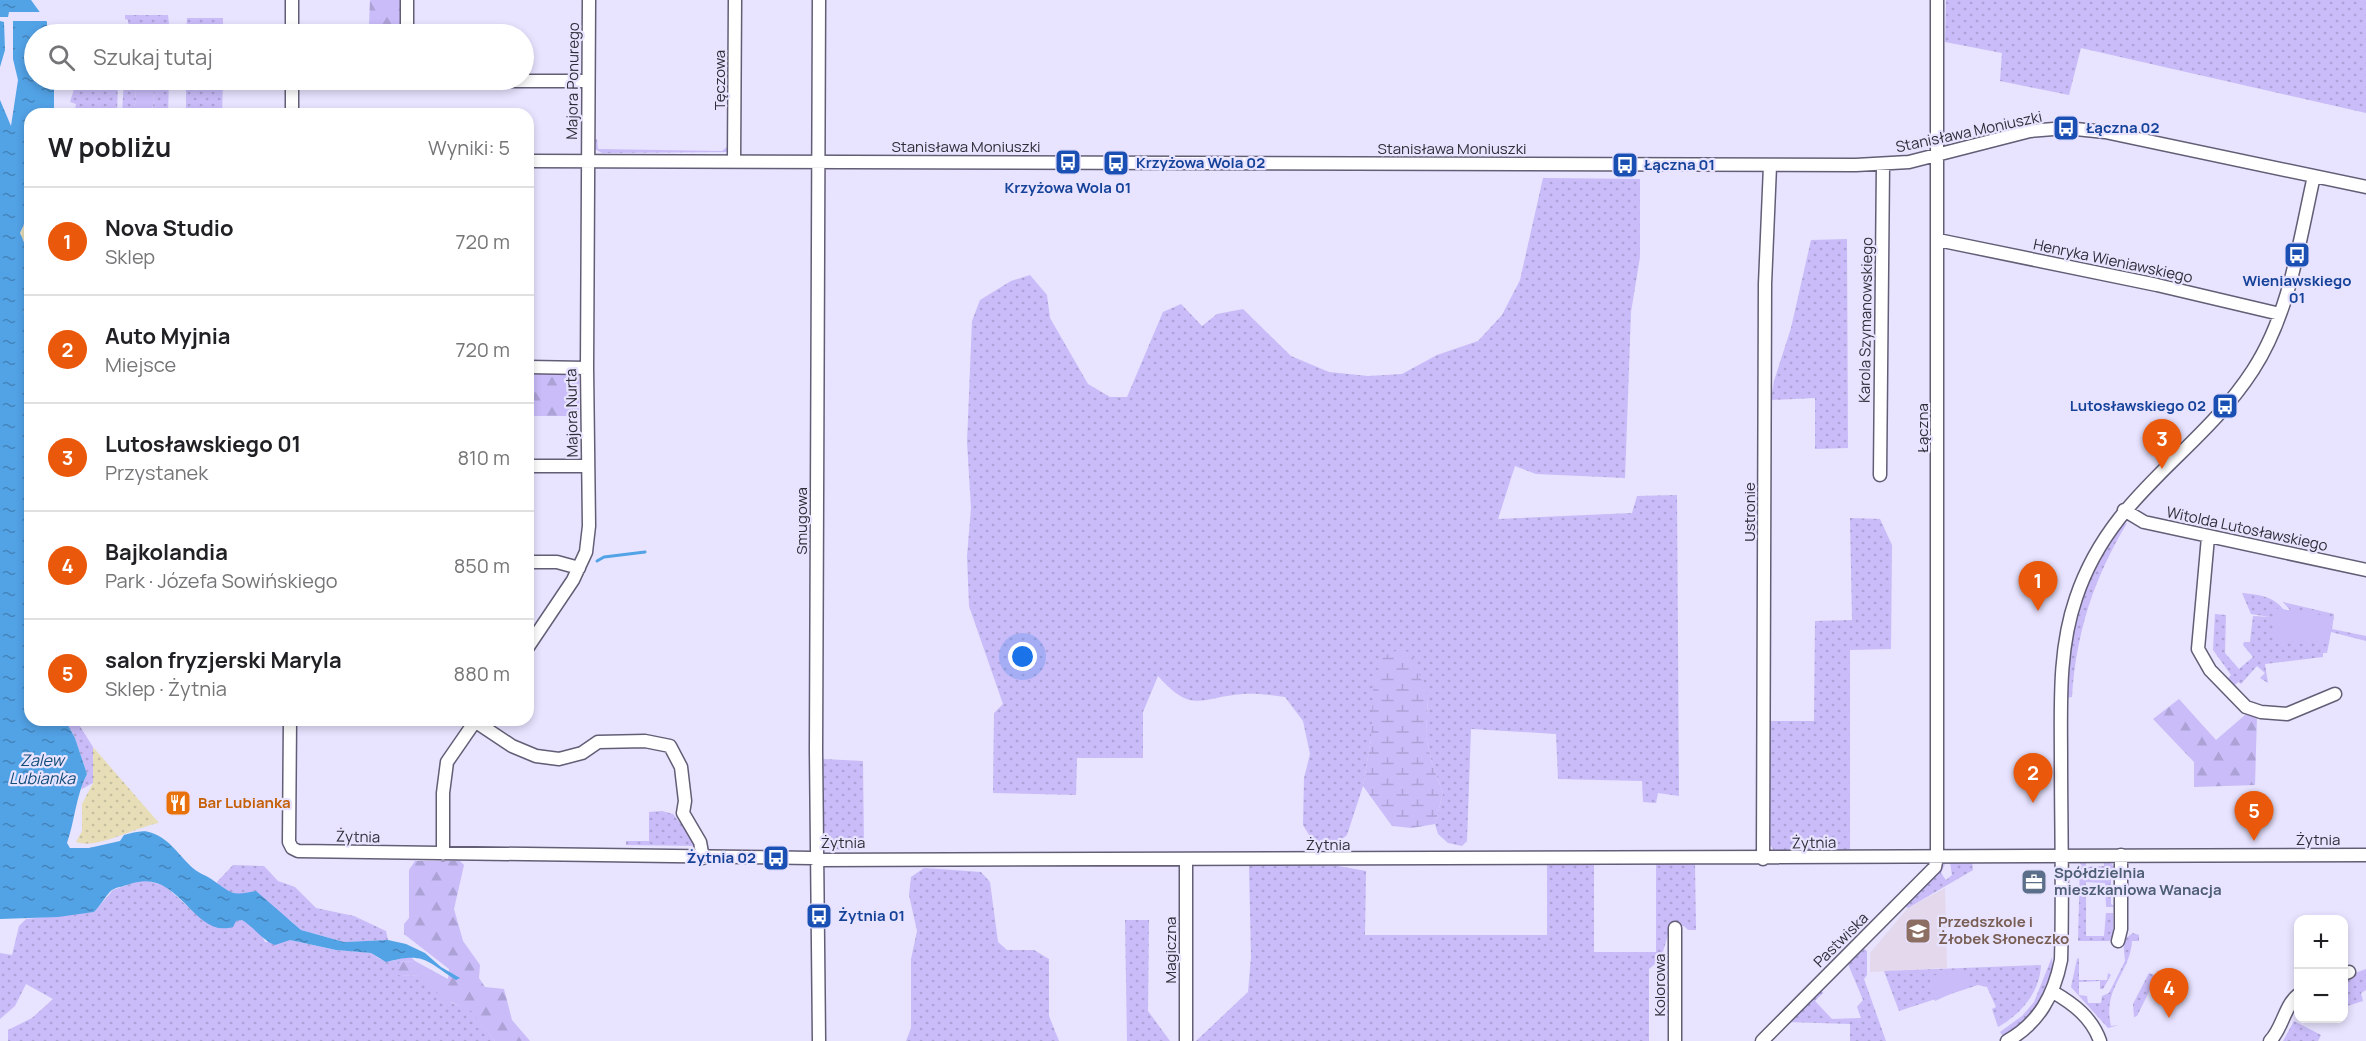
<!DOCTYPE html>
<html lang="pl">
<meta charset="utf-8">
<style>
body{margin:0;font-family:Manrope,sans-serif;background:#f2f2f2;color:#202124}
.controls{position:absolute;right:18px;bottom:18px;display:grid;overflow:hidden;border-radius:12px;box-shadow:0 3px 9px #0003}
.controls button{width:54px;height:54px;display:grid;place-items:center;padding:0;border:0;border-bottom:2px solid #e0e0e0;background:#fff;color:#202124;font:30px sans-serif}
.you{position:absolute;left:1023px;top:657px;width:21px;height:21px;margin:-15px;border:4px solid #fff;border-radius:50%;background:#1a73e8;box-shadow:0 0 0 9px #1a73e833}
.badge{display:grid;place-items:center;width:39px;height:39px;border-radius:50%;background:#ea580c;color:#fff;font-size:20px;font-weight:700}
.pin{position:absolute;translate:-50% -50px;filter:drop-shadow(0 2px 3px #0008)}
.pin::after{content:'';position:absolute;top:32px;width:21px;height:18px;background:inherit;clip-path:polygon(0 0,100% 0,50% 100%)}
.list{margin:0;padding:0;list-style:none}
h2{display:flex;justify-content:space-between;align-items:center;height:78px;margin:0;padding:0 24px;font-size:26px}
h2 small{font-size:20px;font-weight:400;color:#757577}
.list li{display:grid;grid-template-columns:39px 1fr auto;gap:18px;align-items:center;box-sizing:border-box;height:108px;padding:0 24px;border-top:2px solid #e0e0e0}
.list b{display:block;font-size:22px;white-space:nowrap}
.list p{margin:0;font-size:20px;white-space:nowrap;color:#757577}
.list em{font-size:20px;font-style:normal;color:#757577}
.icon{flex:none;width:33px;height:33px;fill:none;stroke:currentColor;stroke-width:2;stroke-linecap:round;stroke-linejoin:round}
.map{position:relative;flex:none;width:2366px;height:1041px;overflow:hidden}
.search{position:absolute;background:#fff;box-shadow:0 3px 9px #0003;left:24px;top:24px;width:510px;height:66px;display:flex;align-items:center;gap:15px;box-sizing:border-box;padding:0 21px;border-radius:33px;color:#757577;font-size:22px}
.panel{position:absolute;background:#fff;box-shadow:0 3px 9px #0003;left:24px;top:108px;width:510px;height:618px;border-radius:18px}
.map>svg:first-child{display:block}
.education{fill:#e4d8ec}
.grass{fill:url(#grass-dots)}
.forest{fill:url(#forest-firs)}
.wetland{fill:url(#wetland-marsh)}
.sand{fill:url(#sand-dots)}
.park{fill:#c9bcf9}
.water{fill:url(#water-ripples)}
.pier{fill:#e8e3ff}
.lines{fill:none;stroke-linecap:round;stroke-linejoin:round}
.stream{stroke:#52a2e6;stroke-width:3}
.minor-casing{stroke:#635e76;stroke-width:15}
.minor{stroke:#fff;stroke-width:12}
.labels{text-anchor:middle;stroke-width:4.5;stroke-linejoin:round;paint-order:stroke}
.street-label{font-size:15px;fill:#2f2d38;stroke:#e8e3ff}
.transit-label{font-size:15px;font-weight:bold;fill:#164399;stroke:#e8e3ff;text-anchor:start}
.food-label{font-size:15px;font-weight:bold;fill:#c56008;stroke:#e8e3ff;text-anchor:start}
.service-label{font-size:15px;font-weight:bold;fill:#4e5e75;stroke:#e8e3ff;text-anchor:start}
.education-label{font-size:15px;font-weight:bold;fill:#785e54;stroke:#e8e3ff;text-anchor:start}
.water-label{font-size:16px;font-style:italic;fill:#134d79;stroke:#e8e3ff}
</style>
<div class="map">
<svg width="2366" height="1041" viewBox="0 0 2366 1041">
<defs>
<pattern id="grass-dots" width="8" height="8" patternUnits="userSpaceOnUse" patternTransform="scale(1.5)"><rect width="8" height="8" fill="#c9bcf9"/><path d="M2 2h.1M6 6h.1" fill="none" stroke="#ada2d6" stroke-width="1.8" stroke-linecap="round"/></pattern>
<pattern id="forest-firs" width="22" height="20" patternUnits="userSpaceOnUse" patternTransform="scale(1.5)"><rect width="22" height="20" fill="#c9bcf9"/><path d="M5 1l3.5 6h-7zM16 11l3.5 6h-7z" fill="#ada2d6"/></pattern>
<pattern id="wetland-marsh" width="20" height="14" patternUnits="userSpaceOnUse" patternTransform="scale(1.5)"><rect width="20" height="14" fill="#c9bcf9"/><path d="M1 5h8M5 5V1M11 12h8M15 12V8" fill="none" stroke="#ada2d6"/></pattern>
<pattern id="sand-dots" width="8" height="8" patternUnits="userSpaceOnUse" patternTransform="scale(1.5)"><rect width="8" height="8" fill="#e7deb8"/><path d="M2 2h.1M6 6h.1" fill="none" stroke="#c6bf9f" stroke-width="1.8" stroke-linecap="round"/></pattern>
<pattern id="water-ripples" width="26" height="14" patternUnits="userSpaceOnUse" patternTransform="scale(1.5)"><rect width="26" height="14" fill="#52a2e6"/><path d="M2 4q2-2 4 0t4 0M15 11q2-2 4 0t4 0" fill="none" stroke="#4484bb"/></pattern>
</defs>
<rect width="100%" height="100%" fill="#e8e3ff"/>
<!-- education -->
<path class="education" d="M1945,888L1947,968L1870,972V953L1908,908Z"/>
<!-- grass -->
<path class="grass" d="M1946,0H2366V113L2081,48L2069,95L2000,81L2002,53L1945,42Z
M125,15H168L170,34H129L128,20L125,19Z
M187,18H223V34H186Z
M79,25H117V34H69L90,29L66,33L65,30Z
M77,80H118L117,114H74L76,104L70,102Z
M124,80H134L136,100L132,114H122Z
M152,80H169L168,114H151L154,101Z
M186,80H223L222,114H186Z
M728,123H731L727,152L602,153L595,149L594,139H597L598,149L722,151L728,146Z
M1543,178L1640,179V257L1631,312L1625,478L1536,474L1515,466L1498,519L1632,513L1637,496L1677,495L1679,796L1658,793L1656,803L1643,802L1642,781L1558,779L1556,734L1471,729L1467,841L1462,846L1448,843L1438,834L1435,824L1443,793L1432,763L1426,737L1428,697L1371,739L1363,786L1347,835L1337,843L1322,844L1309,835L1303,825L1304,778L1310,754L1303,721L1285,697C1271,695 1257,693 1243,694C1200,697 1193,715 1158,676L1143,712V758H1077L1076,795L993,793L994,713L1003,704L969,606L967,556L971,508L967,442L972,321L980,300L1011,281L1030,275L1047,295L1050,318L1088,384L1110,397H1127L1163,312L1181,304L1202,326L1217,314L1243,309L1291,356L1329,372L1368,376L1402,374L1437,355L1478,341L1502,315L1520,280Z
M1847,239L1848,448L1815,449V398L1771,400L1774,381L1791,328L1811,240Z
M1850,518L1880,519L1892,545L1891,649L1850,650V853H1776L1770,845V721H1814L1815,621L1852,620Z
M2127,523C2094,578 2076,632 2072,697L2066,698C2067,686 2066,673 2068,661C2071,629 2096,535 2127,523Z
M2242,593C2260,595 2273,596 2284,610H2290L2283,602L2334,614L2332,629L2366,636V641L2331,632L2327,653H2323V657L2265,664L2268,683L2260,678L2265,673L2257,666L2241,684L2238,682L2233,687L2226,680L2231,675L2213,650L2215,614L2226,615L2225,653L2239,669L2253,657L2243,645L2244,642H2250L2253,616L2270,617L2251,614Z
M65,720H76L93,747V783L82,789L81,786L87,774L75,738Z
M823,759L863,761L864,850L824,849Z
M662,811L673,814L699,846L626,845V841H649V812Z
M2086,860V867L2104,866V860C2113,863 2116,867 2117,877L2111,879V904L2116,907H2106L2105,883L2086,882V936H2104L2106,913H2113V938L2109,941H2078L2080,861Z
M1972,861L1973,870L1908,908L1905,906L1940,865L1945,864L1941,873L1946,880L1952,875L1950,862Z
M1656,862L1695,863L1696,930H1688L1684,926L1670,927L1661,959L1649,969V1041H1196L1248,992L1251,957L1249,866H1338L1366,871L1365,935H1547V864H1594V952H1656Z
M233,865L264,866L278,881L295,887L316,908L354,916L386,931L388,940L344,942L301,930L290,920L238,894L222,890L217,882Z
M924,868L981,872L990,882L998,942L1007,950H1034L1049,959V1016L1059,1041H906L911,1028V959L917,931L909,895L911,877Z
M144,879L165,886L196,914L236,921L242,919L259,930L265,942L290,940L336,950L371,953L380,959L392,961L410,956L415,961L400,962L401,976L418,975L452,1003L471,1010L495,1041H8V1030L32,1018L53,999L26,984L15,1006L0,1019V953L12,955L19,926L26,919L94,912L113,890Z
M1125,920H1149L1148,1011L1170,1041H1127Z
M2133,933L2139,935V941H2132C2130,974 2102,988 2111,1026L2119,1025L2108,1028L2071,987L2077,959L2079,958V980H2107L2108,973L2111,975L2103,989H2100V981L2079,982V995L2087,996L2088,1003H2101L2102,996L2109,993L2125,961L2123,940Z
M1864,949L1867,951V975L1864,979L1886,1041H1850V1024L1787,1022L1820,989L1823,993L1815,1001L1832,1019L1861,1018L1857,1007L1863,1000L1848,964Z
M2052,957C2055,993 2031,1018 2003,1037L2000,1032L2022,1016L2034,1002Z
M2041,965C2040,992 2021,1014 1998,1027L1992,1009L1996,1007L1987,987L1978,985L1899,1011L1884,971Z
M2366,969V990L2361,993L2363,1001L2344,1007V977Z
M2149,973L2157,976L2137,1016L2134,1017L2133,1004Z
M2294,1021L2321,1035L2318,1041H2283Z"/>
<!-- forest -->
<path class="forest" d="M370,0H401V29L369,25Z
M528,374H579V416H528Z
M2179,699L2216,740L2245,715L2257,716L2255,785L2194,787V762L2153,719Z
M415,861H460L464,865L454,909L463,941L480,965L479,978L485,987L504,989L512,1020L530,1041H495L471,1011L442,998L418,975L401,976L392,972L400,962L415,961L448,979L449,969L404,934V924L409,918V870Z"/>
<!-- wetland -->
<path class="wetland" d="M1400,649L1411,653L1428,697L1426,737L1432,763L1443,793L1435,824L1412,828L1392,826L1363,786L1371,739L1374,674L1384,656Z"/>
<!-- sand -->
<path class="sand" d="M30,195V350L24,310L29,281L28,250L20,233L28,217Z
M93,747L159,823C136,827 96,850 76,842L82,831V804L93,783Z"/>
<!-- park -->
<path class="park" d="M134,80H152L154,101L151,114H132L136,100Z
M2274,608L2334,617L2328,643L2274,642Z
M1960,972L1970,985L1935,1001L1929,976Z"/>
<!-- water -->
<path class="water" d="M0,0H31L47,22V34H34V80H54V114H30C30,151 37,201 20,233C36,267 26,276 24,309C23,322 29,337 30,350C33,387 22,424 30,460V637L24,659L30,683V720H65L75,738L87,774C76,795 75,820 67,843L70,848H89L120,841L124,835C133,833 143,829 152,833C170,839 180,857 194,869C200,874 208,876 214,881C233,894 231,896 256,891L301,930L344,942L388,940L406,944L425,953L441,967L460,978L456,980C425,960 424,952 386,962L371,953L336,950L290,940L275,945C262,940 255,928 242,920L236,921L233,927C192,939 180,866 130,884C125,886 117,887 112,890C106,895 101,905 94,912L58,917L0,919Z"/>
<!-- pier -->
<path class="pier" d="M9,12H43L50,21H13V59L18,80L11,126L0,100V67L5,50L4,22L0,21V17H8Z"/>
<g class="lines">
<!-- stream -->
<path class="stream" d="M597,561L604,557L645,552"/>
<!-- minor casing -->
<g class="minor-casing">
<path id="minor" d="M292,34V0
M407,34V0
M292,80V114
M292,81H587
M528,161L1856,165L1909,162L2030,131L2066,128L2105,132L2366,187
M734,161L735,0
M1938,240L2157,285L2280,314
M528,367L587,368
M528,466H588
M1880,475L1883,164
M2124,510L2144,522L2366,570
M2208,537L2198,649L2210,670L2246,707L2261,712L2287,714L2335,694
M528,562H557L579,568
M528,647L573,580L586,552L589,526L587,368L589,0
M290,720L289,842L292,848L298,851L812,858L817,860L2366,855
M473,720L512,746L536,756L559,759L582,753L598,742L645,741L670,746L681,767L685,801L683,813L700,842L703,858
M443,854V793L447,762L476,720
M1763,859L1765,284L1770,166
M2118,941L2121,929V855
M2344,974L2349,972
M2053,992C2074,1004 2092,1018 2100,1041
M1186,1040V860
M819,1041L816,750L819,0
M1675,1041V928
M1762,1041L1935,867L1937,857V0
M2007,1041C2039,1023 2054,995 2061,960C2063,893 2061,826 2061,760C2061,706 2058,650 2076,598C2111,493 2198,455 2253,370C2290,313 2299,242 2314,176
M2270,1041C2283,1028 2284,1006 2298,995"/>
</g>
<!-- minor -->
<use href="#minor" class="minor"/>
</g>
<!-- icons -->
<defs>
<g id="bus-square" transform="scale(1.35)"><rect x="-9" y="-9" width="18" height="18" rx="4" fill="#1a4fb4" stroke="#e8e3ff"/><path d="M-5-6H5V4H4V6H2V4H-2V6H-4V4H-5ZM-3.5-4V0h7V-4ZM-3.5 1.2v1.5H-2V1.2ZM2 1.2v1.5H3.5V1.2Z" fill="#fff"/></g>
<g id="restaurant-square" transform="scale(1.35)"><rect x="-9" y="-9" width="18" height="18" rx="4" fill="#e8710a" stroke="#e8e3ff"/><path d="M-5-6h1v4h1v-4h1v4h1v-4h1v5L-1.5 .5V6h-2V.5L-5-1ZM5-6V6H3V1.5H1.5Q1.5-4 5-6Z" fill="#fff"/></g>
<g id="office-square" transform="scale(1.35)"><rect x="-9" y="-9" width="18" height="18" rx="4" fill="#5c6f8a" stroke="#e8e3ff"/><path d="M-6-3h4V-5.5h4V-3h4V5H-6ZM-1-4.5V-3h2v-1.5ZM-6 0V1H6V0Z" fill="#fff"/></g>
<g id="school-square" transform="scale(1.35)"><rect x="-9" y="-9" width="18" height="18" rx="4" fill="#8d6e63" stroke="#e8e3ff"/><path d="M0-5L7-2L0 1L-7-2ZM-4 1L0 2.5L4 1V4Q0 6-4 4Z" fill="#fff"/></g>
</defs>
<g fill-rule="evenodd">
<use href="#bus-square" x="2066" y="128"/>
<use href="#bus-square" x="1068" y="162"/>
<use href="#bus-square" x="1116" y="163"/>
<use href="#bus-square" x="1625" y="165"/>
<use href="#bus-square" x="2297" y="255"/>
<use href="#bus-square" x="2225" y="406"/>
<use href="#restaurant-square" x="178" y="803"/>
<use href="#bus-square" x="776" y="858"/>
<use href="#office-square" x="2034" y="882"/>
<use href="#bus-square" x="819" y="916"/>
<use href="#school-square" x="1918" y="931"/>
</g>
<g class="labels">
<!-- street labels -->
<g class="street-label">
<text transform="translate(720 80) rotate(-90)" y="5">Tęczowa</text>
<text transform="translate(573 81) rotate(-89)" y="5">Majora Ponurego</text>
<text transform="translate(1969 132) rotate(-12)" y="5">Stanisława Moniuszki</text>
<text x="966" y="152">Stanisława Moniuszki</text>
<text x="1452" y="154">Stanisława Moniuszki</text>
<text transform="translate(2113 261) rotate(12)" y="5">Henryka Wieniawskiego</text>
<text transform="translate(1866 320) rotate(-89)" y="5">Karola Szymanowskiego</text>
<text transform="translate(572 413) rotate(-91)" y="5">Majora Nurta</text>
<text transform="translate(1923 428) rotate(-90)" y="5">Łączna</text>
<text transform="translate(1750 512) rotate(-90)" y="5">Ustronie</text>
<text transform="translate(802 521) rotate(-90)" y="5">Smugowa</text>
<text transform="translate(2247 529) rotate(12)" y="5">Witolda Lutosławskiego</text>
<text transform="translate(358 837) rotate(1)" y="5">Żytnia</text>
<text x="2318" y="845">Żytnia</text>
<text x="843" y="848">Żytnia</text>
<text transform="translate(1814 843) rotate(-1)" y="5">Żytnia</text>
<text x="1328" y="850">Żytnia</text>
<text transform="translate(1841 940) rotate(-45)" y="5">Pastwiska</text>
<text transform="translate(1171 950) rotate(-90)" y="5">Magiczna</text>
<text transform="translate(1660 985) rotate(-90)" y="5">Kolorowa</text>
</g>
<!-- transit labels -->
<g class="transit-label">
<text x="2086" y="133">Łączna 02</text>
<text x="1136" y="168">Krzyżowa Wola 02</text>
<text x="1644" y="170">Łączna 01</text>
<text x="1068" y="193" text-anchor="middle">Krzyżowa Wola 01</text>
<text x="2297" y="286" text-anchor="middle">Wieniawskiego<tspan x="2297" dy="17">01</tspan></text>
<text x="2206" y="411" text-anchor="end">Lutosławskiego 02</text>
<text x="756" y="863" text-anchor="end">Żytnia 02</text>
<text x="838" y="921">Żytnia 01</text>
</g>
<!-- food labels -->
<g class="food-label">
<text x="198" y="808">Bar Lubianka</text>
</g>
<!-- service labels -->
<g class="service-label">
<text x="2054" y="878">Spółdzielnia<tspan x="2054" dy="17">mieszkaniowa Wanacja</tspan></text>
</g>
<!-- education labels -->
<g class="education-label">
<text x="1938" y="927">Przedszkole i<tspan x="1938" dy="17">Żłobek Słoneczko</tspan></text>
</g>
<!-- water labels -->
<g class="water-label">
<text x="42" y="766">Zalew<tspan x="42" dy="18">Lubianka</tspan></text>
</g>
</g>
</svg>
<div class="controls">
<button>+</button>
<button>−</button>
</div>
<div class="you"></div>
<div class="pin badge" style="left:2038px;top:611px">1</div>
<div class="pin badge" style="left:2033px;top:803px">2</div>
<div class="pin badge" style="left:2162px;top:469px">3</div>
<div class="pin badge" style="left:2169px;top:1018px">4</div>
<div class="pin badge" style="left:2254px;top:841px">5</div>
<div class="search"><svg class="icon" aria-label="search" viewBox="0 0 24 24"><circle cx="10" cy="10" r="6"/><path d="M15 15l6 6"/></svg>Szukaj tutaj</div>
<section class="panel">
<h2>W pobliżu<small>Wyniki: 5</small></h2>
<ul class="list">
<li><span class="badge">1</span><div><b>Nova Studio</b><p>Sklep</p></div><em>720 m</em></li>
<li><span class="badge">2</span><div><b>Auto Myjnia</b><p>Miejsce</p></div><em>720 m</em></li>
<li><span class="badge">3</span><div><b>Lutosławskiego 01</b><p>Przystanek</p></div><em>810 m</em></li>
<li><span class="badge">4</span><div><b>Bajkolandia</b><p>Park · Józefa Sowińskiego</p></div><em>850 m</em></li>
<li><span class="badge">5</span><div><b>salon fryzjerski Maryla</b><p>Sklep · Żytnia</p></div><em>880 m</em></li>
</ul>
</section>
</div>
